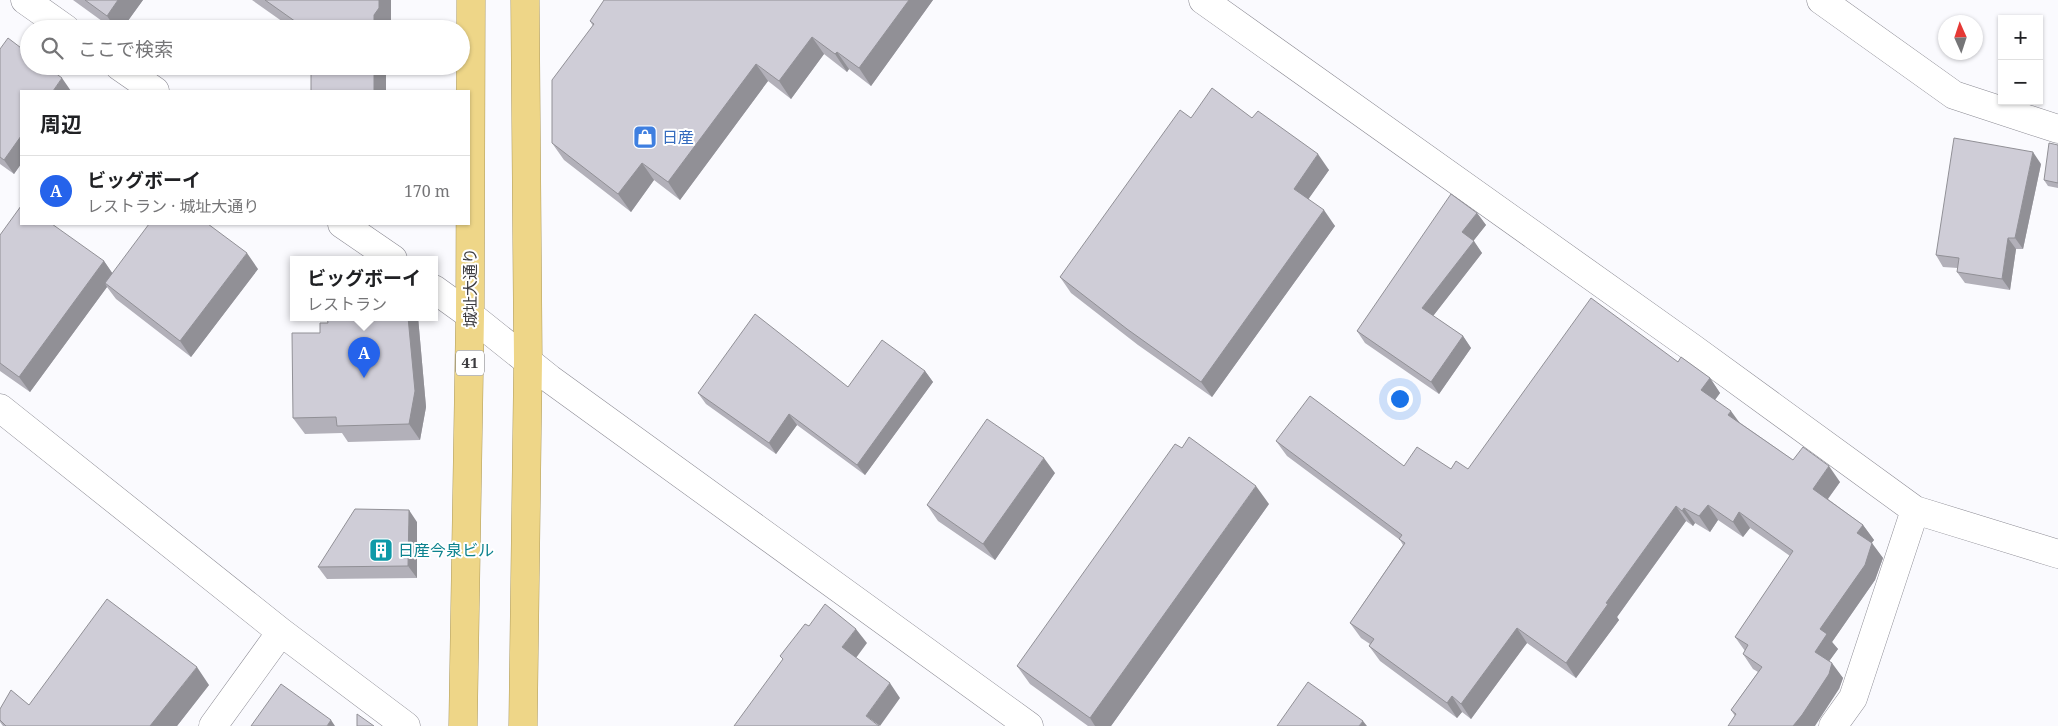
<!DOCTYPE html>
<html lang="ja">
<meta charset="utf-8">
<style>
body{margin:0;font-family:"Noto Serif","Noto Sans JP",serif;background:#f2f2f2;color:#202124}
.controls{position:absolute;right:15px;top:15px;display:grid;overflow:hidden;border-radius:0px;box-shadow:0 1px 4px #0004}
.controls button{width:45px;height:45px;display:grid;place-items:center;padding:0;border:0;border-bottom:1px solid #e0e0e0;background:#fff;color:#202124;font:25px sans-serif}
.compass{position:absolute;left:1938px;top:15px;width:45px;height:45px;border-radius:50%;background:#fff;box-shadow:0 1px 4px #0004;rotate:357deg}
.you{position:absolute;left:1399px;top:398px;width:18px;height:18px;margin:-12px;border:4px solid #fff;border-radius:50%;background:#1a73e8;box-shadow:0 0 0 8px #1a73e833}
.badge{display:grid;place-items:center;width:32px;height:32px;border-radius:50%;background:#2563eb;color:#fff;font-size:16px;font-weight:700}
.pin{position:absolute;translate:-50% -41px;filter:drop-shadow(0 1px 2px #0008)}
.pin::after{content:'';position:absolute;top:26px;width:18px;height:15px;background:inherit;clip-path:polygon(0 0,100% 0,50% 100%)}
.popup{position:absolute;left:290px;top:256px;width:148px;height:65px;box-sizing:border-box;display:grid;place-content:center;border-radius:0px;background:#fff;filter:drop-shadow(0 1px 4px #0005);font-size:16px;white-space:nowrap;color:#757577}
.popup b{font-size:19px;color:#202124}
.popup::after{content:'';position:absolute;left:50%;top:100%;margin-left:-10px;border:10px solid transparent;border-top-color:#fff}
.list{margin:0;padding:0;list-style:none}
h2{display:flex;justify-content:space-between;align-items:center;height:65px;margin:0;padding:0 20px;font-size:21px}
h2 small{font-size:16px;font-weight:400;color:#757577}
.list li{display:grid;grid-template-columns:32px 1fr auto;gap:15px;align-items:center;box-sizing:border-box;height:70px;padding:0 20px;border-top:1px solid #e0e0e0}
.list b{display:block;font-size:19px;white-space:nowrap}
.list p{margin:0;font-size:16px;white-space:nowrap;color:#757577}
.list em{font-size:16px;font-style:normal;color:#757577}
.icon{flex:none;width:28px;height:28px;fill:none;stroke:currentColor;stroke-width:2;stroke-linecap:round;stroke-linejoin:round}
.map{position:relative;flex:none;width:2058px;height:726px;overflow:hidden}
.search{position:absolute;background:#fff;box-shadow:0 1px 4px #0004;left:20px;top:20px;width:450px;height:55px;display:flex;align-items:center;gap:12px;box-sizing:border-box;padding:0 18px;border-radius:28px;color:#757577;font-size:19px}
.panel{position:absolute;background:#fff;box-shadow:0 1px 4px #0004;left:20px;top:90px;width:450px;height:135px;border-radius:0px}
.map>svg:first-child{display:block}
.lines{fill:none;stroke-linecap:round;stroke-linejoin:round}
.minor-casing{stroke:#8a8992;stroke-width:29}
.tertiary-casing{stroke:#8a8992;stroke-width:29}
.trunk-casing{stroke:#ad9a5c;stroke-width:29}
.minor{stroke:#fff;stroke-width:28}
.tertiary{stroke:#fff;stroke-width:28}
.trunk{stroke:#eed688;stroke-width:28}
.wall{fill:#b2b0b9}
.shaded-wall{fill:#919096}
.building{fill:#cfcdd7;stroke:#919096}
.labels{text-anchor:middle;stroke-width:4;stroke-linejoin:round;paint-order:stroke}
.shield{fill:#fff;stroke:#777679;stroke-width:1}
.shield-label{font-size:15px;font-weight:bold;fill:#3d3c40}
.shop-label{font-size:16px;fill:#366cbe;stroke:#fff;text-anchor:start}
.street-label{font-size:16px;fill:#3d3c40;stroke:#fff}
.culture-label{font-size:16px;fill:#0d838f;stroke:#fff;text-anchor:start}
</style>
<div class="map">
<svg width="2058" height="726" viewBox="0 0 2058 726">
<rect width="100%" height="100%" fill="#fafafe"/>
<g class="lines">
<!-- minor casing -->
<g class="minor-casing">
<path id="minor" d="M25,0L66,29
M1203,0L1691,347L1915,510L2058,554
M1821,0L1954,95L2058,129
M119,66L155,91
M342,224L393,259
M434,289L470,315
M0,408L281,632L406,726
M213,726L281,632
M1833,726L1853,698L1915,510"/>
</g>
<!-- tertiary casing -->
<g class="tertiary-casing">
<path id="tertiary" d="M470,315L550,379L1029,726"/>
</g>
<!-- trunk casing -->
<g class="trunk-casing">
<path id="trunk" d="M463,726L470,315L471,0
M523,726L528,360L525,0"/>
</g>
<!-- minor -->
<use href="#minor" class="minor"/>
<!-- tertiary -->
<use href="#tertiary" class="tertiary"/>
<!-- trunk -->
<use href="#trunk" class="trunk"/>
</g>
<!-- wall -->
<path class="wall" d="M73,0H143L122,29H113Z
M252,0H391V25L388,29H293Z
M933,0L871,86L849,69L847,72L824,54L791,99L768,81L680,200L654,180L631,212L564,160L552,143L593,26L590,21Z
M0,49L21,91V164L14,174L0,164Z
M1191,118H1252L1329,170L1308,199L1335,226L1212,397L1138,345L1071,293L1060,277Z
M2058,145V188L2048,186L2044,180Z
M2041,164L2023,249H2016L2010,290L1965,283L1957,272L1958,268L1943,267L1936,255Z
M1477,213L1486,225L1473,241L1482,253L1433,316L1463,336L1471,348L1439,394L1365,343L1357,331Z
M0,235L104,261L112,273L258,269L191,357L116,299L107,287L30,392L0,371Z
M418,317L426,407L420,440L348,442L342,433L305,434L293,418L328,323Z
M1678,362L1710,378L1720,393L1715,400L1739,422L1793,460L1840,482L1828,499L1863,525L1874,540L1871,543L1883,558L1875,580L1832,642L1838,649L1829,661L1843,678L1839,689L1735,716L1731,710L1758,672L1753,669L1743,654L1745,651L1735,637L1790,556L1750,528L1743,537L1718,520L1710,532L1695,523L1693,526L1686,521L1617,617L1619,620L1576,678L1527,643L1471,719L1462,712L1457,718L1380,661L1369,646L1370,644L1361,638L1350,623L1403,545L1400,540L1287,456L1276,441L1404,466L1468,469Z
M925,371L933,382L865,475L797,425L776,454L706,404L698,393L848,387Z
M1055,473L995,560L938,521L927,505Z
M1269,504L1111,726H1088L1030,684L1017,666Z
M417,522V578L327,579L318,567Z
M209,685L177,726H3L0,722V709L29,705Z"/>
<!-- shaded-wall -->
<path class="shaded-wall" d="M118,0H143L122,29H116L107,16Z
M379,0H391V25L388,29H374V15Z
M909,0H933L871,86L859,68Z
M812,37L824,54L791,99L779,81Z
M837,52L849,69L847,72L835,54Z
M756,64L768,81L680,200L668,182Z
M374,66H386V91H374Z
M62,78L71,91H53Z
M21,136V164L14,174L4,160Z
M2033,152L2041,164L2023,249L2015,238Z
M1318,154L1329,170L1305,204L1294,189Z
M642,163L654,180L631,212L618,194Z
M1324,210L1335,226L1212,397L1201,382Z
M1477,213L1486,225L1471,244L1462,232Z
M2008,238L2016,249L2010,290L2002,279Z
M1474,241L1482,253L1430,320L1422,308Z
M247,253L258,269L191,357L180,341Z
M104,261L115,277L105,283L107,287L30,392L19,377Z
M408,317H418L426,407L420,440L409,424Z
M1463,336L1471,348L1439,394L1431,382Z
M925,371L933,382L865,475L857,465Z
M1710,378L1720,393L1711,405L1701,390Z
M1731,411L1742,426L1728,415Z
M789,414L797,425L776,454L769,443Z
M1044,458L1055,473L995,560L983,544Z
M1829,466L1840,482L1824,504L1813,489Z
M1256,486L1269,504L1111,726H1095L1090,718Z
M1708,505L1718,520L1710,532L1699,516Z
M1676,506L1686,521L1617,617L1619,620L1576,678L1566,663L1606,603Z
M1684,508L1695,523L1693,526L1682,511Z
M409,510L417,522V578L408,566Z
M1739,512L1750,528L1743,537L1733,522Z
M1863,525L1874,540L1868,548L1857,533Z
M1872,543L1883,558L1875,580L1832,642L1838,649L1825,667L1815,652L1820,629Z
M1517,628L1527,643L1471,719L1461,704Z
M856,629L867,643L853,662L842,647Z
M1832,663L1843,678L1839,689L1815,726H1793Z
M197,667L209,685L177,726H150Z
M890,683L900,698L880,726L866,716Z
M1452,696L1462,712L1457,718L1447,703Z
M331,720L335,726H327Z
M1363,721L1367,726H1359Z"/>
<!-- building -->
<path class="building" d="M85,0H118L107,16Z
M265,0H379V8L374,15V29H306Z
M604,0H909L859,68L837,52L835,54L812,37L779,81L756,64L668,182L642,163L618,194L552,143V80L594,24L590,21Z
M8,38L29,54V66H46L62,78L53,91H21V136L4,160L0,157V49Z
M311,66H374V91H311Z
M1212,88L1252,118L1258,111L1318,154L1294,189L1324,210L1201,382L1127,329L1060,277L1180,110L1191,118Z
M1954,138L2033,152L2015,238H2008L2002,279L1957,272L1959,258L1936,255Z
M2049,143L2058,145V183L2044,180Z
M1451,194L1477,213L1462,232L1474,241L1422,308L1463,336L1431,382L1357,331Z
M21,206V224H52L104,261L19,377L0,363V235Z
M149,224H208L247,253L180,341L105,283Z
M1591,298L1678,362L1681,357L1710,378L1701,390L1731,411L1728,415L1793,460L1803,447L1829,466L1813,489L1863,525L1857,533L1872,543L1865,565L1820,629L1827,634L1815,652L1832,663L1829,674L1802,715L1793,726H1728L1736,714L1731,710L1762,667L1743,654L1748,645L1735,637L1793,551L1739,512L1733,522L1708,505L1699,516L1684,508L1682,511L1676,506L1606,603L1608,604L1566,663L1517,628L1461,704L1452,696L1447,703L1369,646L1374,639L1350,623L1405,543L1399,539L1402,535L1276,441L1310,396L1404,466L1417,447L1451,469L1456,461L1468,469Z
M755,314L848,387L882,340L925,371L857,465L789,414L769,443L698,393Z
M327,317H408L415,391L409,424L337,426L336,417L293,418L292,333H320V323H328Z
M987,419L1044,458L983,544L927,505Z
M1189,437L1256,486L1090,718L1017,666L1175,444L1182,448Z
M355,509L409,510L408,566L318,567Z
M107,599L197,667L150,726H6L0,720V709L11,690L29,705Z
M825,604L856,629L842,647L890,683L866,716L879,726H734L783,659L780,656L805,624L809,626Z
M1308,682L1363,721L1359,726H1277Z
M281,684L331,720L327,726H251Z
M357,714L374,726H357Z"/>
<!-- icons -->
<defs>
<g id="shop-square" transform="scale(1.25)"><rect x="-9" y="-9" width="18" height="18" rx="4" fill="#3f7fe0" stroke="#fff"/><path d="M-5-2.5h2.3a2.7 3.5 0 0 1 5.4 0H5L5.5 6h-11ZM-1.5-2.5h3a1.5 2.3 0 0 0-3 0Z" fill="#fff"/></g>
<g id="building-square" transform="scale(1.25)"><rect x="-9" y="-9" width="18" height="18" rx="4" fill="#0f9aa8" stroke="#fff"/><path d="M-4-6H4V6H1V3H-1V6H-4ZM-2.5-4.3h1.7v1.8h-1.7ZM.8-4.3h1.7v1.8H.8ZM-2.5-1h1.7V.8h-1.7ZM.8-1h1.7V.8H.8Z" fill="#fff"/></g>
</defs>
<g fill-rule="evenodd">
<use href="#shop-square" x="645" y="137"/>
<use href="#building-square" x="381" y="550"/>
</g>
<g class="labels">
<!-- shield labels -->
<rect class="shield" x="456" y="350.5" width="28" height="25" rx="4"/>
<g class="shield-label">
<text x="470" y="368">41</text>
</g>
<!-- shop labels -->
<g class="shop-label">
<text x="662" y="143">日産</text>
</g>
<!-- street labels -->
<g class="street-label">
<text transform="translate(470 288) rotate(-90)" y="6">城址大通り</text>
</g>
<!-- culture labels -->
<g class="culture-label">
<text x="398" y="556">日産今泉ビル</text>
</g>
</g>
</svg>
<div class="controls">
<button>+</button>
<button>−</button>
</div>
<svg class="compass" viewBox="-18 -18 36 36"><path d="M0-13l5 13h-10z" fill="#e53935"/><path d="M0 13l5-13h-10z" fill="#757577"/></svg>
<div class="you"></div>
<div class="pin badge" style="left:364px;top:378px">A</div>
<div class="popup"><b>ビッグボーイ</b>レストラン</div>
<div class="search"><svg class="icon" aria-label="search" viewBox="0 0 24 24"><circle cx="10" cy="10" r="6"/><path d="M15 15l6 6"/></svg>ここで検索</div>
<section class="panel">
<h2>周辺<small></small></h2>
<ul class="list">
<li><span class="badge">A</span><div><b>ビッグボーイ</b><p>レストラン · 城址大通り</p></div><em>170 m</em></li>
</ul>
</section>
</div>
